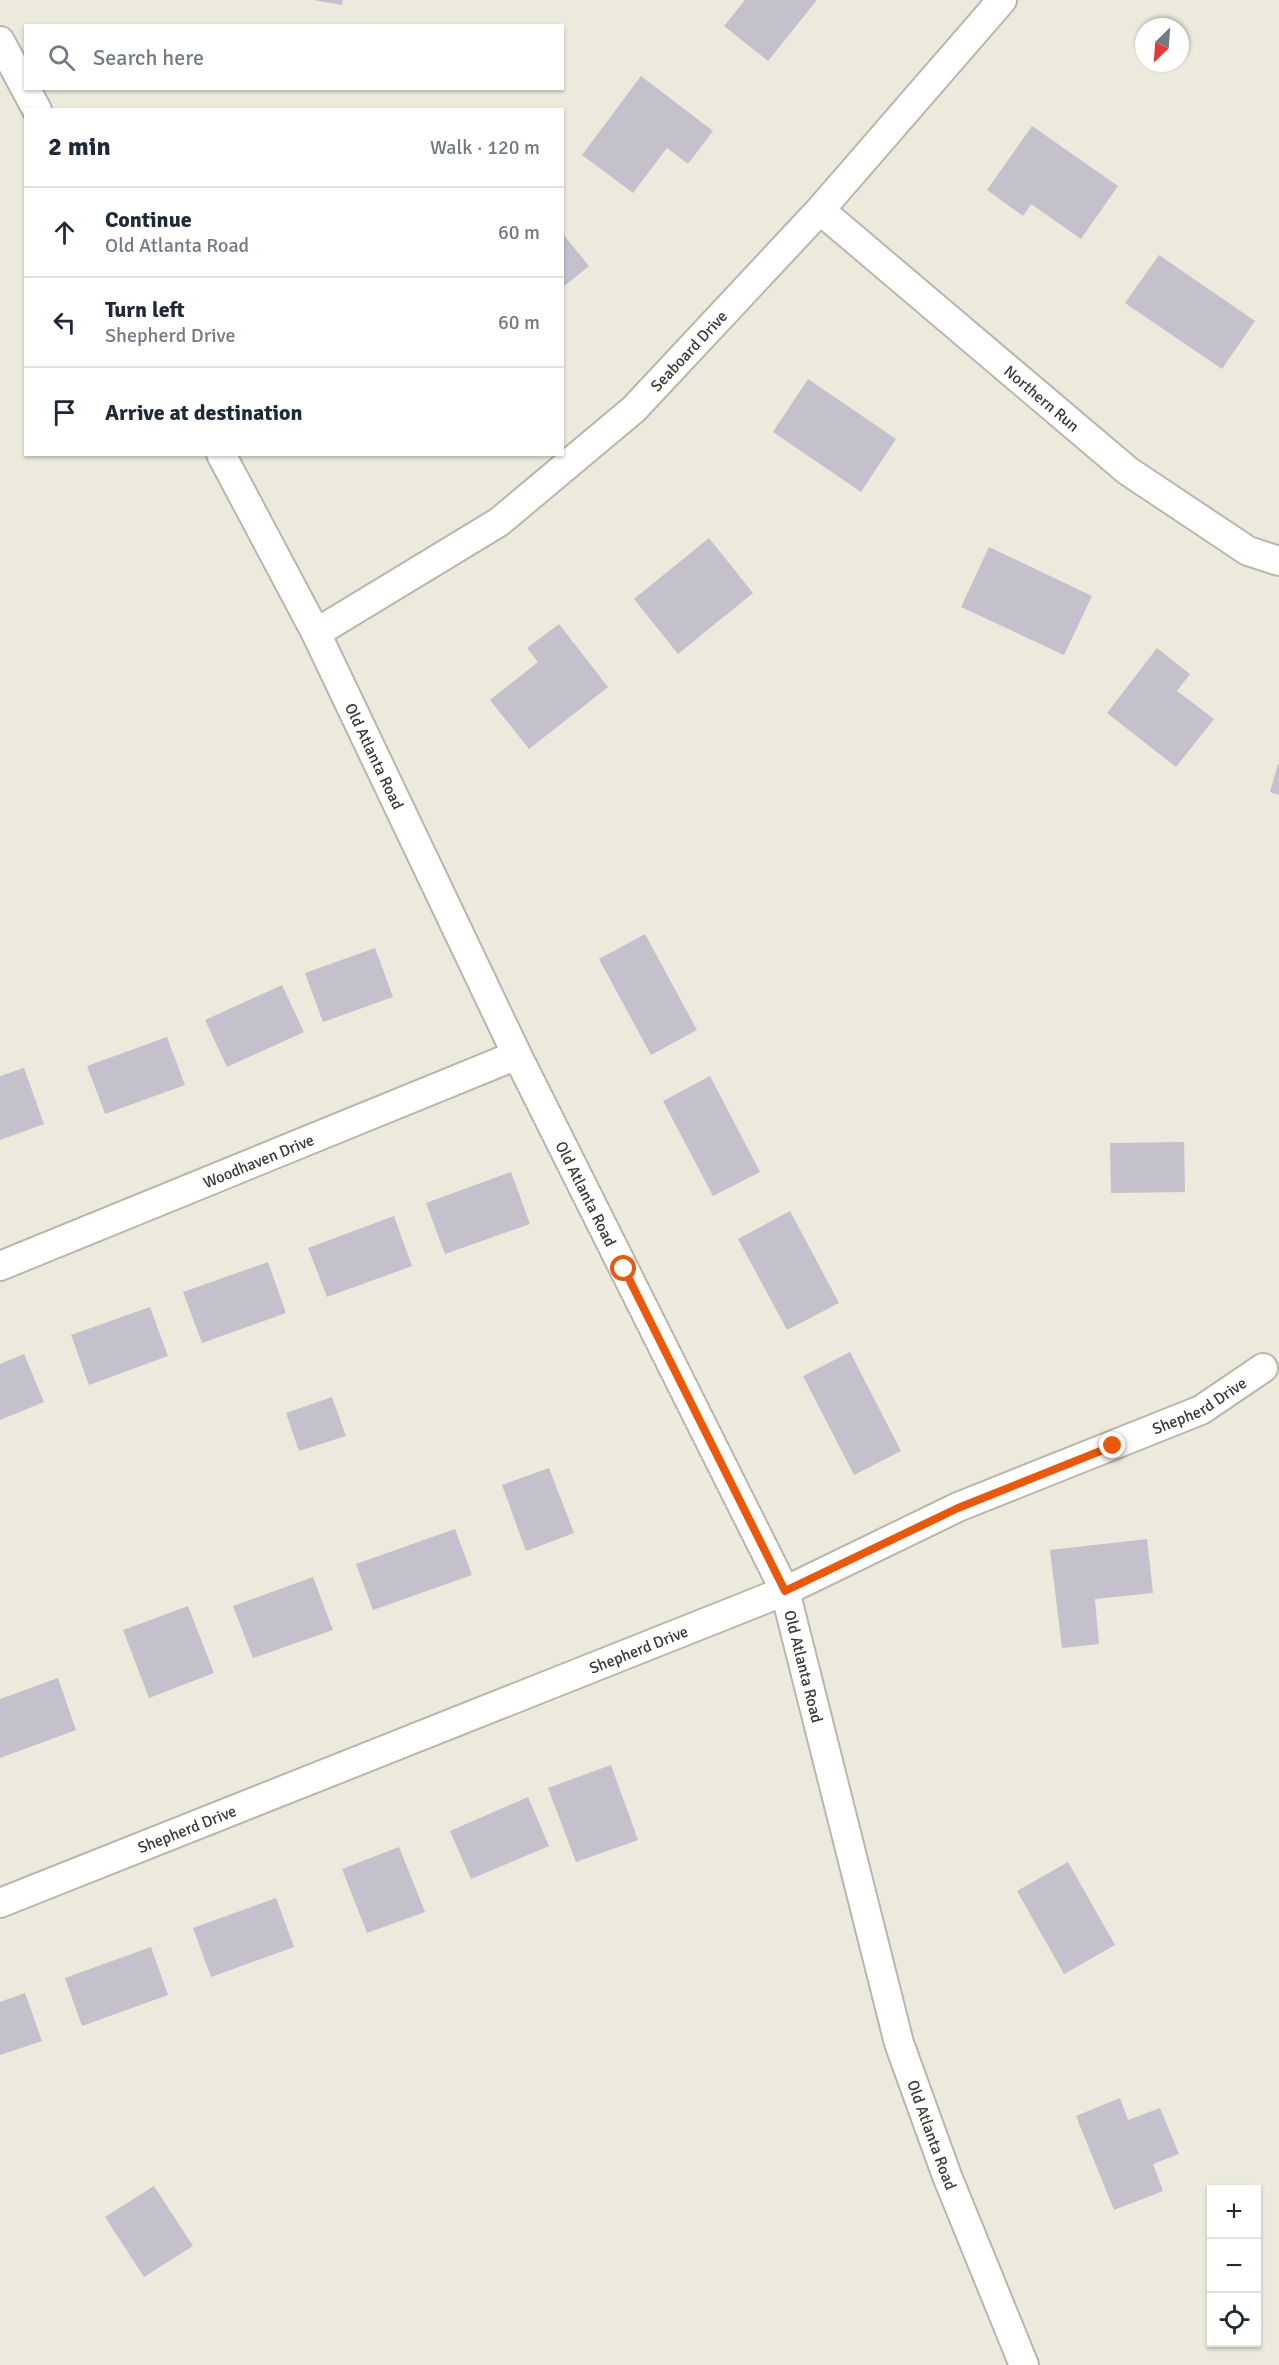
<!DOCTYPE html>
<meta charset="utf-8">
<style>
body{margin:0;font-family:Signika,sans-serif;background:#f2f2f3;color:#1f2937}
.controls{position:absolute;right:18px;bottom:18px;display:grid;overflow:hidden;border-radius:0px;box-shadow:0 2px 4px #0004}
.controls button{width:54px;height:54px;display:grid;place-items:center;padding:0;border:0;border-bottom:2px solid #e0e1e3;background:#fff;color:#1f2937;font:30px sans-serif}
.compass{position:absolute;left:1135px;top:18px;width:54px;height:54px;border-radius:50%;background:#fff;box-shadow:0 2px 4px #0004;rotate:205deg}
.stop{position:absolute;width:18px;height:18px;margin:-14px;border:4px solid #ea580c;border-radius:50%;background:#fff}
.stop.end{background:#ea580c;border-color:#fff;box-shadow:0 2px 6px #0008}
.list{margin:0;padding:0;list-style:none}
h2{display:flex;justify-content:space-between;align-items:center;height:78px;margin:0;padding:0 24px;font-size:26px}
h2 small{font-size:20px;font-weight:400;color:#747a83}
.list li{display:grid;grid-template-columns:39px 1fr auto;gap:18px;align-items:center;box-sizing:border-box;height:90px;padding:0 24px;border-top:2px solid #e0e1e3}
.list b{display:block;font-size:22px;white-space:nowrap}
.list p{margin:0;font-size:20px;white-space:nowrap;color:#747a83}
.list em{font-size:20px;font-style:normal;color:#747a83}
.icon{flex:none;width:33px;height:33px;fill:none;stroke:currentColor;stroke-width:2;stroke-linecap:round;stroke-linejoin:round}
.map{position:relative;flex:none;width:1279px;height:2365px;overflow:hidden}
.search{position:absolute;background:#fff;box-shadow:0 2px 4px #0004;left:24px;top:24px;width:540px;height:66px;display:flex;align-items:center;gap:15px;box-sizing:border-box;padding:0 21px;border-radius:0px;color:#747a83;font-size:22px}
.panel{position:absolute;background:#fff;box-shadow:0 2px 4px #0004;left:24px;top:108px;width:540px;height:348px;border-radius:0px}
.map>svg:first-child{display:block}
.building{fill:#c4c1cd}
.lines{fill:none;stroke-linecap:round;stroke-linejoin:round}
.street-casing{stroke:#b9b6ab;stroke-width:32}
.street{stroke:#fff;stroke-width:28}
.route{stroke:#ea580c;stroke-width:8}
.labels{text-anchor:middle;stroke-width:6;stroke-linejoin:round;paint-order:stroke}
.street-label{font-size:16px;fill:#3a3934;stroke:#f9f6ea}
</style>
<div class="map">
<svg width="1279" height="2365" viewBox="0 0 1279 2365">
<rect width="100%" height="100%" fill="#ece9dd"/>
<!-- building -->
<path class="building" d="M313,0H343L342,5Z
M745,0H817L768,61L724,26Z
M641,76L713,131L688,164L667,148L633,193L582,155Z
M1032,126L1118,186L1081,239L1031,204L1023,216L987,190Z
M562,233L589,266L562,288Z
M1159,255L1255,321L1222,369L1125,303Z
M808,379L896,439L861,492L773,432Z
M709,538L753,593L678,654L634,599Z
M989,547L1092,596L1064,655L961,607Z
M559,624L608,687L529,749L490,700L538,662L527,648Z
M1157,648L1190,674L1177,691L1214,719L1176,767L1107,713Z
M1278,764H1279V795L1270,792Z
M645,934L697,1030L651,1055L599,959Z
M375,948L393,997L323,1022L305,973Z
M282,985L304,1032L227,1067L205,1020Z
M167,1037L185,1085L105,1114L87,1066Z
M24,1068L44,1124L0,1140V1076Z
M710,1076L760,1172L713,1196L663,1101Z
M1184,1142L1185,1192L1111,1193L1110,1143Z
M511,1172L530,1224L445,1254L426,1203Z
M790,1211L839,1303L787,1330L738,1239Z
M394,1216L412,1266L327,1297L308,1248Z
M268,1262L286,1313L202,1343L183,1292Z
M150,1307L168,1356L89,1385L71,1335Z
M850,1352L901,1451L854,1475L803,1376Z
M24,1354L44,1402L0,1420V1364Z
M332,1397L346,1436L299,1451L286,1413Z
M549,1468L574,1533L526,1551L502,1485Z
M455,1529L472,1575L373,1610L356,1564Z
M1147,1539L1153,1593L1095,1599L1099,1644L1062,1648L1050,1550Z
M313,1577L333,1630L253,1658L233,1606Z
M188,1606L214,1673L149,1698L123,1630Z
M58,1678L76,1730L0,1758V1699Z
M611,1765L638,1840L576,1862L548,1788Z
M528,1797L549,1846L471,1879L450,1831Z
M399,1847L425,1912L367,1933L342,1869Z
M1068,1862L1115,1945L1064,1974L1017,1891Z
M276,1898L294,1947L211,1977L193,1928Z
M151,1947L168,1995L82,2026L65,1978Z
M25,1993L42,2041L0,2055V2002Z
M1120,2098L1128,2120L1160,2108L1179,2154L1153,2164L1163,2191L1114,2210L1076,2116Z
M154,2186L193,2246L144,2277L105,2217Z"/>
<g class="lines">
<!-- street casing -->
<g class="street-casing">
<g id="street">
<path d="M0,41L37,110"/>
<path id="s1" d="M820,210L1128,471L1248,551L1279,561"/>
<path id="s2" d="M221,454L316,633L517,1055L785,1591L899,2043L947,2176L1024,2365"/>
<path id="s3" d="M316,633L499,522L634,409L820,210L1002,0"/>
<path id="s4" d="M0,1266L517,1055"/>
<path id="s5" d="M0,1903L785,1591L958,1507L1201,1410L1263,1368"/>
</g>
</g>
<!-- street -->
<use href="#street" class="street"/>
</g>
<g class="lines">
<!-- route -->
<path class="route" d="M624,1269L785,1591L958,1508L1113,1446"/>
</g>
<g class="labels">
<!-- street labels -->
<g class="street-label">
<text dy="6" stroke="none"><textPath href="#s3" startOffset="470">Seaboard Drive</textPath></text>
<text dy="6" stroke="none"><textPath href="#s1" startOffset="291">Northern Run</textPath></text>
<text dy="6" stroke="none"><textPath href="#s2" startOffset="339">Old Atlanta Road</textPath></text>
<text dy="6" stroke="none"><textPath href="#s4" startOffset="279">Woodhaven Drive</textPath></text>
<text dy="6" stroke="none"><textPath href="#s2" startOffset="825">Old Atlanta Road</textPath></text>
<text dy="6" stroke="none"><textPath href="#s5" startOffset="1299">Shepherd Drive</textPath></text>
<text dy="6" stroke="none"><textPath href="#s5" startOffset="687">Shepherd Drive</textPath></text>
<text dy="6" stroke="none"><textPath href="#s2" startOffset="1347">Old Atlanta Road</textPath></text>
<text dy="6" stroke="none"><textPath href="#s5" startOffset="201">Shepherd Drive</textPath></text>
<text dy="6" stroke="none"><textPath href="#s2" startOffset="1833">Old Atlanta Road</textPath></text>
</g>
</g>
</svg>
<div class="controls">
<button>+</button>
<button>−</button>
<button><svg class="icon" aria-label="locate" viewBox="0 0 24 24"><circle cx="12" cy="12" r="6"/><path d="M12 2v4M12 18v4M2 12h4M18 12h4"/></svg></button>
</div>
<svg class="compass" viewBox="-18 -18 36 36"><path d="M0-13l5 13h-10z" fill="#e53935"/><path d="M0 13l5-13h-10z" fill="#747a83"/></svg>
<div class="stop" style="left:624px;top:1269px"></div>
<div class="stop end" style="left:1113px;top:1446px"></div>
<div class="search"><svg class="icon" aria-label="search" viewBox="0 0 24 24"><circle cx="10" cy="10" r="6"/><path d="M15 15l6 6"/></svg>Search here</div>
<section class="panel">
<h2>2 min<small>Walk · 120 m</small></h2>
<ul class="list">
<li><svg class="icon" aria-label="ahead" viewBox="0 0 24 24"><path d="M12 20V5M6 11l6-6 6 6"/></svg><div><b>Continue</b><p>Old Atlanta Road</p></div><em>60 m</em></li>
<li><svg class="icon" aria-label="left" viewBox="0 0 24 24"><path d="M17 20v-9H6M10 6l-5 5 5 5"/></svg><div><b>Turn left</b><p>Shepherd Drive</p></div><em>60 m</em></li>
<li><svg class="icon" aria-label="arrive" viewBox="0 0 24 24"><path d="M6 21V4h12l-3 4 3 4H6"/></svg><div><b>Arrive at destination</b></div></li>
</ul>
</section>
</div>
